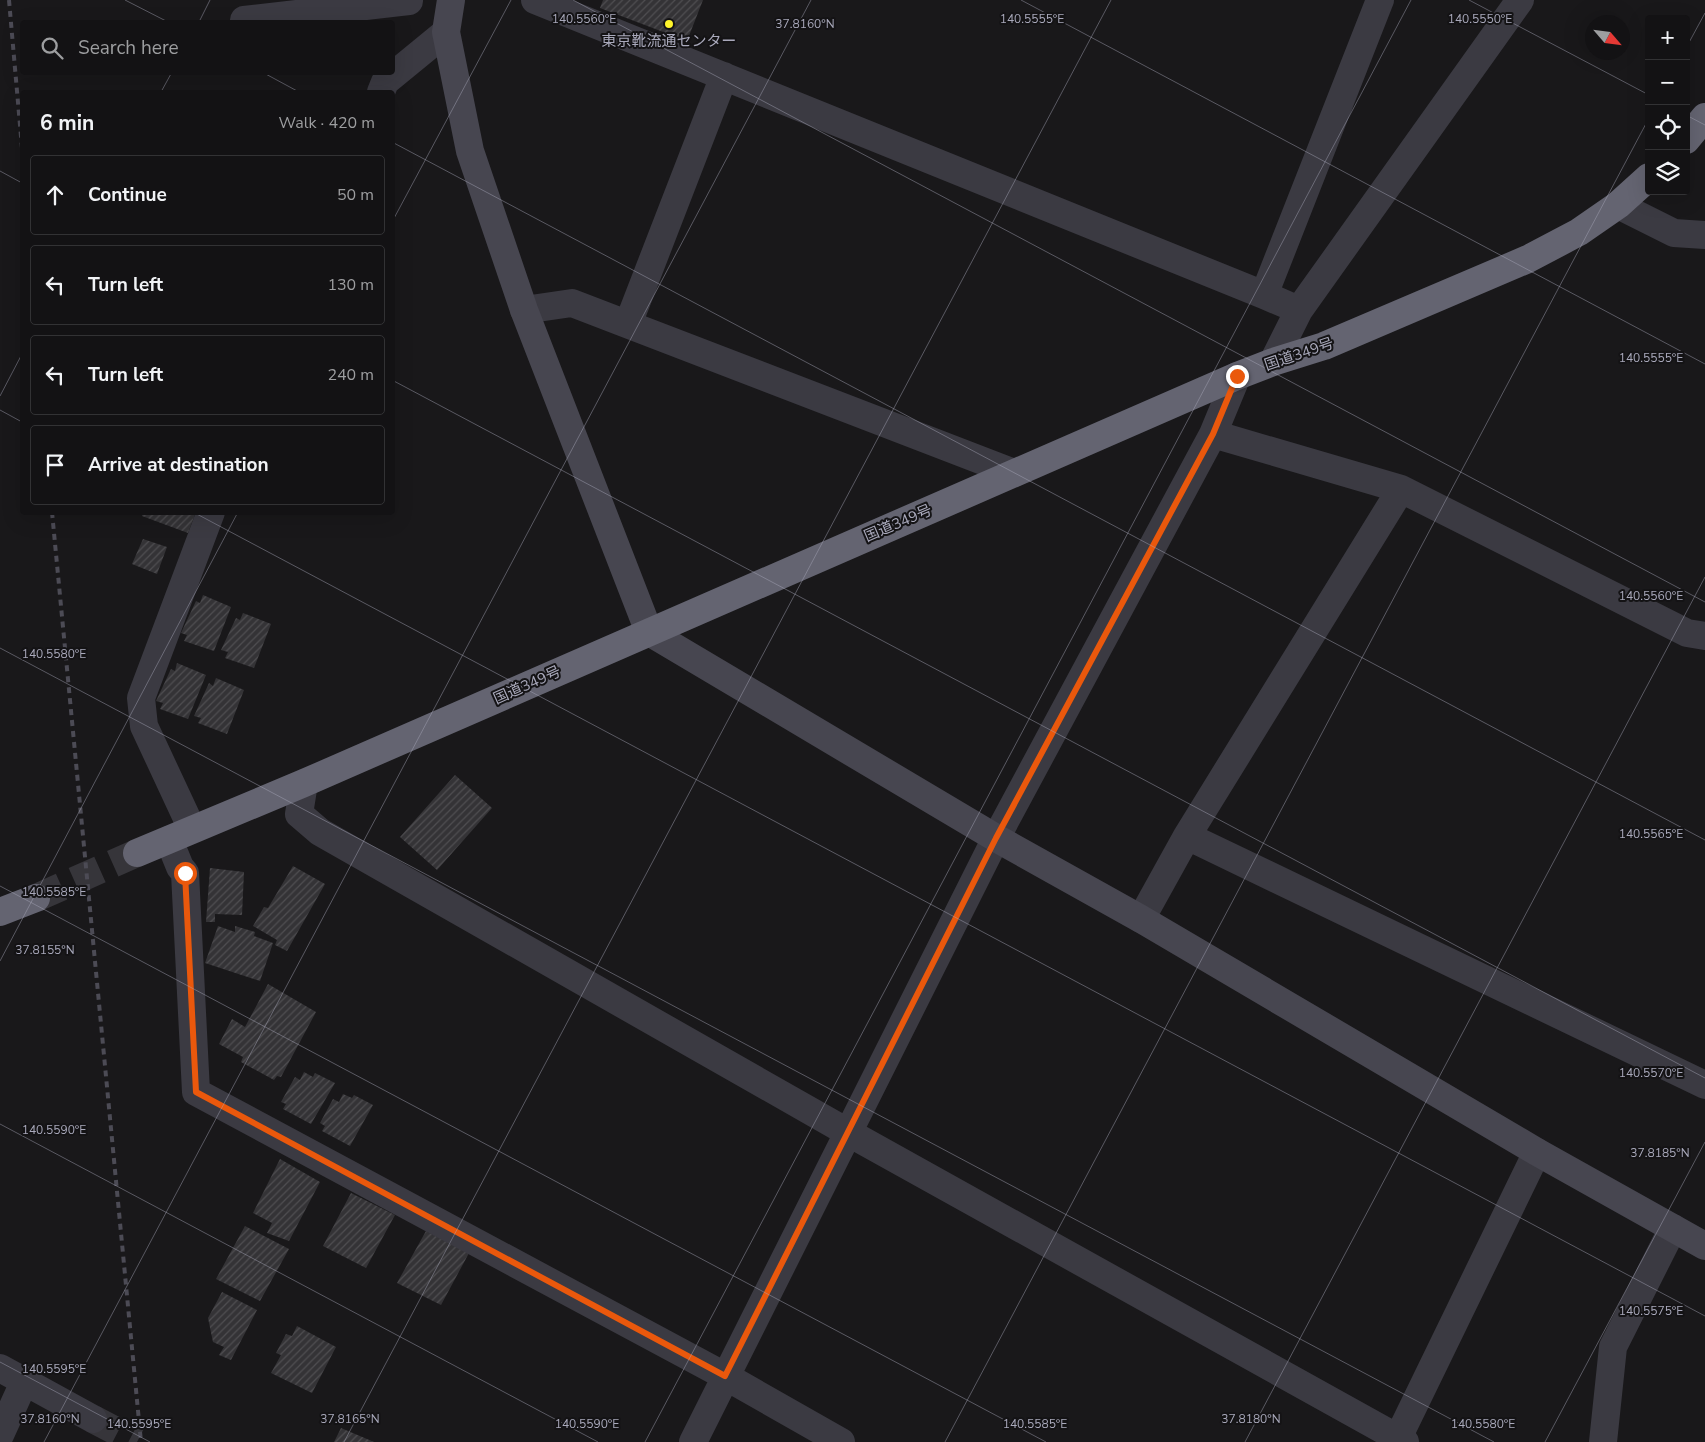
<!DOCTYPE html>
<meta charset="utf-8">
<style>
body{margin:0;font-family:"Nunito Sans","Noto Sans JP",sans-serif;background:#1c1b1d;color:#f1f3f6}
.controls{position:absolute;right:15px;top:15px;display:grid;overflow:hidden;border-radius:5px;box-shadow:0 5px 20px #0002}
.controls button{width:45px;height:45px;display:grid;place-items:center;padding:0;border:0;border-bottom:1px solid #323234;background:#131214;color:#f1f3f6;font:25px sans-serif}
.compass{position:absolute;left:1585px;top:15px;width:45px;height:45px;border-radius:50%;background:#131214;box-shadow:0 5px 20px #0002;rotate:118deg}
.stop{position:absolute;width:15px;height:15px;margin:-11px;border:4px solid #ea580c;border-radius:50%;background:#fff}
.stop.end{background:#ea580c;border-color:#fff;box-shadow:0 1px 5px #0008}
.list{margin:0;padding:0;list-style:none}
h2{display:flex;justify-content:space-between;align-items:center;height:65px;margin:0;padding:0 20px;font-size:21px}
h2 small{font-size:16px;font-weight:400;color:#9d9ea0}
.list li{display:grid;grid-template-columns:32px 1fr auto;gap:15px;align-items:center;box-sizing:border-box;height:80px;margin:0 10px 10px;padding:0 10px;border:1px solid #323234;border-radius:5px}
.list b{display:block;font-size:19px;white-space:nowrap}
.list em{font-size:16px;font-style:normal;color:#9d9ea0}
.icon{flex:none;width:28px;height:28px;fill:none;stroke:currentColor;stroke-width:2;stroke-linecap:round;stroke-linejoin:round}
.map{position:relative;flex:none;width:1705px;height:1442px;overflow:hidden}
.search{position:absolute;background:#131214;box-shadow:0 5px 20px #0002;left:20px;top:20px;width:375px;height:55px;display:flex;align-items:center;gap:12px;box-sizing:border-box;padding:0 18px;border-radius:5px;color:#9d9ea0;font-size:19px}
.panel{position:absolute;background:#131214;box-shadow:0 5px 20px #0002;left:20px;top:90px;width:375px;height:425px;border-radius:5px}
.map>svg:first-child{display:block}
.building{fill:url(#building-hatch)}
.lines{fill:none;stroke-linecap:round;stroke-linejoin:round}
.street-tunnel{stroke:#36353a;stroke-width:28;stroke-dasharray:28 14;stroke-linecap:butt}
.highway-tunnel{stroke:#36353a;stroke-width:28;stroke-dasharray:28 14;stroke-linecap:butt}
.street{stroke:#3b3a42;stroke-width:28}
.secondary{stroke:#474650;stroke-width:28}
.highway{stroke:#646471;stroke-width:28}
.rail{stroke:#4c4b55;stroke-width:4;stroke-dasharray:6 5;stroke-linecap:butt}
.route{stroke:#ea580c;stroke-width:6}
.ticks{fill:none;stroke:#a9a9bb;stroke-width:1;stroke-opacity:0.45}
.poi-dot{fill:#fff52b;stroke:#141315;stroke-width:2}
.labels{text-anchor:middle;stroke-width:4;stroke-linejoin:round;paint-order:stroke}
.poi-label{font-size:15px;fill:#a9a9bb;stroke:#141315}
.street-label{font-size:15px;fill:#a9a9bb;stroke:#141315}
.ticks-label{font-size:12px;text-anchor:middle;fill:#a9a9bb;stroke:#141315;stroke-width:4;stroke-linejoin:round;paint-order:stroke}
</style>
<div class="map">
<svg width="1705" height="1442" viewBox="0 0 1705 1442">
<defs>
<pattern id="building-hatch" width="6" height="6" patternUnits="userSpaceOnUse" patternTransform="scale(1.25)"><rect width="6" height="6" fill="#343336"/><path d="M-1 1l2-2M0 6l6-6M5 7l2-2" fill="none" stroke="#4f4e51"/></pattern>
</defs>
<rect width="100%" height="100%" fill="#19181a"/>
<!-- building -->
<path class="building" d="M603,0H703L687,41L600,8Z
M143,512H196L188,533L142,516Z
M143,539L167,547L157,574L132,564Z
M203,595L231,607L214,651L184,641L187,635L181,633L196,601L200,603Z
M243,613L271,624L254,668L225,658L228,652L221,650L236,618L240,620Z
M177,663L206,675L188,719L160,709L163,703L156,701L171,669L175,671Z
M216,678L244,690L227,734L198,723L201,718L194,716L209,683L213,686Z
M455,775L492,808L437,870L400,837Z
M293,866L325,884L287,951L275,945L277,940L253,926L264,907L268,908Z
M210,868L244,872L242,915L215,914V922H206Z
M218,926L235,932V926L255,932L254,936L273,943L260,981L205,963Z
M268,984L316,1012L281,1077L277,1076L274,1080L241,1062L243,1057L219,1044L232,1019L245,1027Z
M304,1072L313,1077L315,1073L335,1083L311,1124L283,1109L286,1104L281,1102L295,1077L300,1080Z
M343,1094L352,1098L354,1095L373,1105L350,1146L322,1131L325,1126L320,1123L333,1099L339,1102Z
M280,1159L320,1182L289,1241L267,1233L272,1223L253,1213Z
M351,1193L395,1215L366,1268L323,1246Z
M245,1226L289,1249L260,1301L216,1279Z
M426,1231L469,1253L441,1305L397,1283Z
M222,1292L257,1310L231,1360L219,1355L224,1347L213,1342L208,1318Z
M297,1326L336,1347L312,1393L271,1373L281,1355L276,1353L286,1334L292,1336Z
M341,1428L374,1442H334Z"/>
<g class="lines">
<!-- street-tunnel -->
<path class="street-tunnel" d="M93,1419L137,1442"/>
<!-- highway-tunnel -->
<path class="highway-tunnel" d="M36,898L137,853"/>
<!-- street -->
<path class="street" d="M535,0L1264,295L1299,310
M244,20L409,1
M381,92L385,82L446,32
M1618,205L1674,233L1705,235
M1264,295L1380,0
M524,310L572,303L1014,473
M628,324L724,76
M1273,362L1299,310L1520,0
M1213,434L1401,489L1687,633L1705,636
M304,783L299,814L320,832L849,1133L1405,1442
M192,829L144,726L141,698L211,512
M1187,836L1705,1085
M169,840L180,867L185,873L196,1092L725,1376L841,1442
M1141,919L1187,836L1401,489
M0,1368L93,1419
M0,1435L25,1380
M693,1442L996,838L1213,434L1237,376
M1396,1442L1537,1152
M1603,1442L1613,1347L1673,1228"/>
<!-- secondary -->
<path class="secondary" d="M451,0L446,32L470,151L524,310L649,632L996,838L1141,919L1537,1152L1705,1246"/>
<!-- highway -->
<path class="highway" d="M1686,140L1705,117
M137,853L304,783L1237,376L1273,362L1324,346L1528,259L1579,232L1618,205L1649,177
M0,912L36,898"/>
<!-- rail -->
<path class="rail" d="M9,0L22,148
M52,512L141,1442"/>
</g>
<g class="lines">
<!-- route -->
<path class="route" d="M185,873L196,1092L725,1376L996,838L1213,434L1237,376"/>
</g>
<!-- ticks -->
<path class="ticks" d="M125,0L168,22M573,0L1705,602M1021,0L1705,364M1469,0L1649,95M199,22L210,0M1686,48L1705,13M262,72L299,92M161,92L172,72M1686,115L1705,125M392,142L1705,840M0,171L22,183M392,222L511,0M392,380L1705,1078M0,396L22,354M0,410L22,422M193,512L1705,1316M0,648L1494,1442M0,886L1046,1442M0,961L238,512M0,1124L598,1442M0,1362L150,1442M44,1442L811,0M344,1442L1111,0M645,1442L1411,0M945,1442L1649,118M1245,1442L1705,577M1545,1442L1705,1142"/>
<!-- markers -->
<circle class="poi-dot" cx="669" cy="24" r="5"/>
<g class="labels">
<!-- poi labels -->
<g class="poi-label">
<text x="669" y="46">東京靴流通センター</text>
</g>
<!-- street labels -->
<g class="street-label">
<text transform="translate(1299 354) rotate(-19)" y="5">国道349号</text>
<text transform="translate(898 523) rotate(-23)" y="5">国道349号</text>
<text transform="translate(527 685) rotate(-24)" y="5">国道349号</text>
</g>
</g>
<g class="ticks-label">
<text x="584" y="23">140.5560°E</text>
<text x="1032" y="23">140.5555°E</text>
<text x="1480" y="23">140.5550°E</text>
<text x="805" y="28">37.8160°N</text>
<text x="1651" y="362">140.5555°E</text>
<text x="1651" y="600">140.5560°E</text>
<text x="54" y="658">140.5580°E</text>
<text x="1651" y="838">140.5565°E</text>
<text x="54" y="896">140.5585°E</text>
<text x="45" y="954">37.8155°N</text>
<text x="1651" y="1077">140.5570°E</text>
<text x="54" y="1134">140.5590°E</text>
<text x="1660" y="1157">37.8185°N</text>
<text x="1651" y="1315">140.5575°E</text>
<text x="54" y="1373">140.5595°E</text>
<text x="50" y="1423">37.8160°N</text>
<text x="350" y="1423">37.8165°N</text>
<text x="1251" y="1423">37.8180°N</text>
<text x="139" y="1428">140.5595°E</text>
<text x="587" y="1428">140.5590°E</text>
<text x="1035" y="1428">140.5585°E</text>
<text x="1483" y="1428">140.5580°E</text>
</g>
</svg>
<div class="controls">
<button>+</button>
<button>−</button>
<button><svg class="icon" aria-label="locate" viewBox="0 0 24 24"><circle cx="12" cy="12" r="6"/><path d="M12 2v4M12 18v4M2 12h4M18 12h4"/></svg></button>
<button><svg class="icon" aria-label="layers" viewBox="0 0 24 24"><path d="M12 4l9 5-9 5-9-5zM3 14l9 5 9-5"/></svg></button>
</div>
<svg class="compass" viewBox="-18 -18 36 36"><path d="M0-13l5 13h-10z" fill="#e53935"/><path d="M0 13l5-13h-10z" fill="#9d9ea0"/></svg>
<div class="stop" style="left:185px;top:873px"></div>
<div class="stop end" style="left:1237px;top:376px"></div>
<div class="search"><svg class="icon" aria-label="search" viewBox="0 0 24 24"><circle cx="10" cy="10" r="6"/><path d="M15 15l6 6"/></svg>Search here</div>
<section class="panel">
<h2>6 min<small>Walk · 420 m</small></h2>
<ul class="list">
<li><svg class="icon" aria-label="ahead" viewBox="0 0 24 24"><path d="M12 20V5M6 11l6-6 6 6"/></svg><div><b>Continue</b></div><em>50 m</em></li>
<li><svg class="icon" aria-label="left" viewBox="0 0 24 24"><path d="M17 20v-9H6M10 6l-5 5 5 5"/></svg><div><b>Turn left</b></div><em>130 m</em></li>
<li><svg class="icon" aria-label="left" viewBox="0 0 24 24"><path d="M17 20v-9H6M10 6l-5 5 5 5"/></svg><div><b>Turn left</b></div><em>240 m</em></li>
<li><svg class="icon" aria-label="arrive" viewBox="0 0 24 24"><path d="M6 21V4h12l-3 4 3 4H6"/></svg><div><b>Arrive at destination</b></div></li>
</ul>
</section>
</div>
